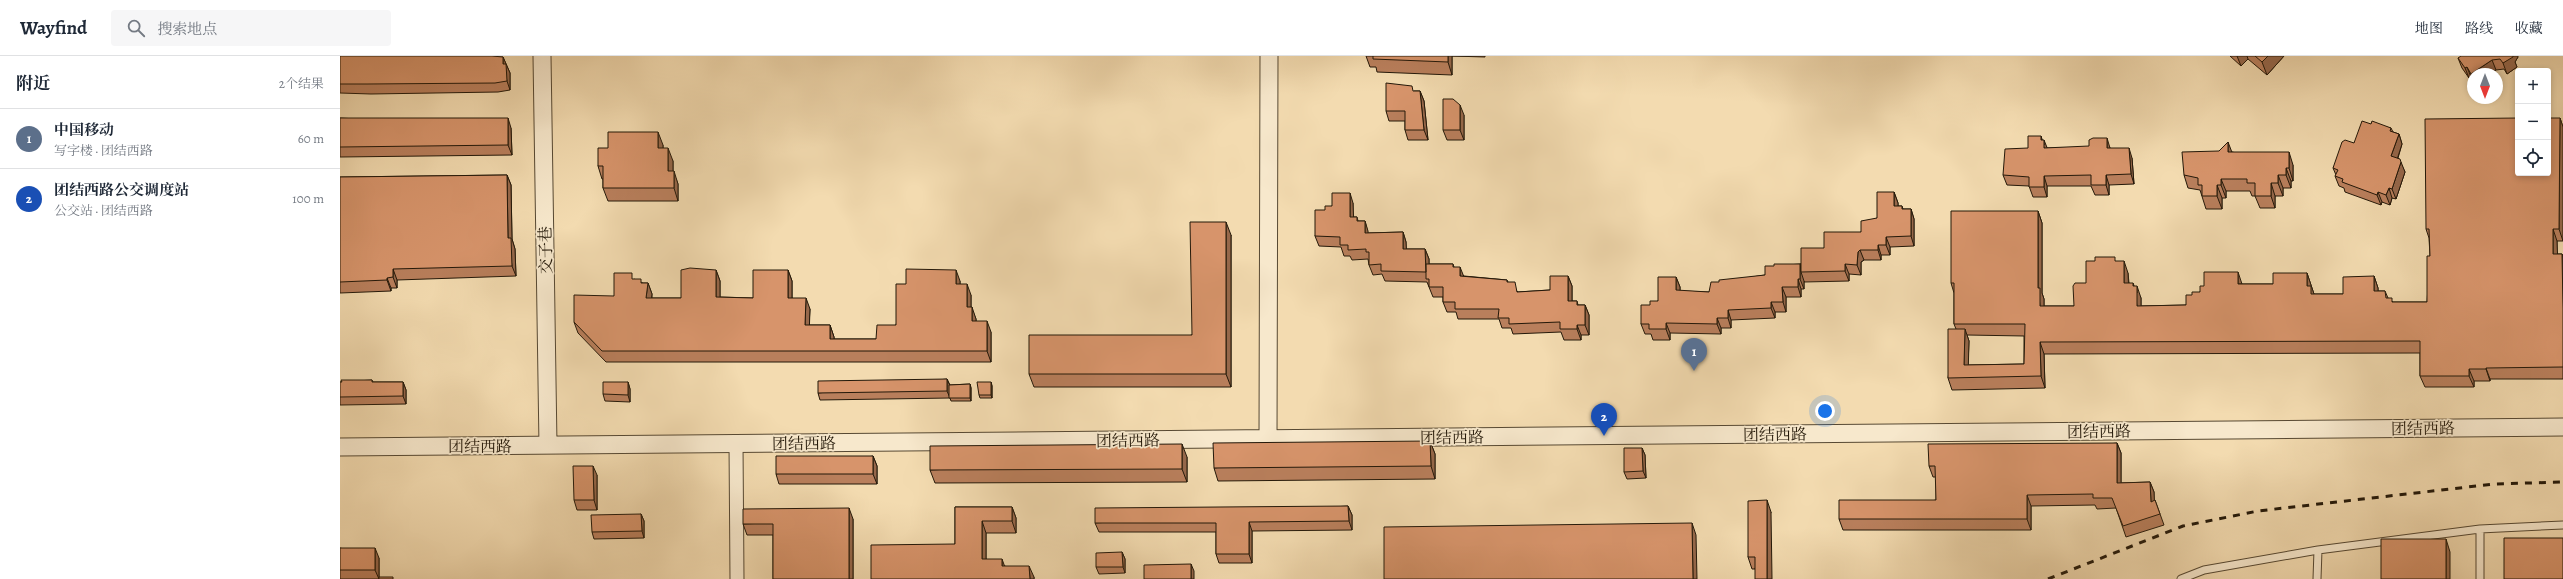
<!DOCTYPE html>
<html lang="zh">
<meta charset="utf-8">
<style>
body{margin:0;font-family:Alegreya,"Noto Serif SC",serif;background:#f6f6f7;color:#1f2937}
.controls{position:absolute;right:12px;top:12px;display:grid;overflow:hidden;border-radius:4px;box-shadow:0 2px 6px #0003}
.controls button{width:36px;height:36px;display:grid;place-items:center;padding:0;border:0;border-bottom:1px solid #e0e1e3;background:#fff;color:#1f2937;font:20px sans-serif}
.compass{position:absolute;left:2127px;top:12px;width:36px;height:36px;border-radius:50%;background:#fff;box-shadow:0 2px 6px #0003;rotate:180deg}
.you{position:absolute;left:1485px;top:355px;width:14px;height:14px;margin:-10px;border:3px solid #fff;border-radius:50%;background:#1a73e8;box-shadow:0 0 0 6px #1a73e833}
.badge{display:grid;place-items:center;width:26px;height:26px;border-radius:50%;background:#8f2418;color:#fff;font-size:13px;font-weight:700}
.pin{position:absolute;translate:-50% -33px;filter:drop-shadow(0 1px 2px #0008)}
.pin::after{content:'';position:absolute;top:21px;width:14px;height:12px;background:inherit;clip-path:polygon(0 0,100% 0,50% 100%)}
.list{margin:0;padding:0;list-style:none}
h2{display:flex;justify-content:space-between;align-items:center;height:52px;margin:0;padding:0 16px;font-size:17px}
h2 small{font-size:13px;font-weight:400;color:#747a83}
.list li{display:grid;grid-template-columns:26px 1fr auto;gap:12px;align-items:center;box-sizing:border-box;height:60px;padding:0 16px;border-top:1px solid #e0e1e3}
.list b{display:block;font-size:15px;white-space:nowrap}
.list p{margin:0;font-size:13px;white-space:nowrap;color:#747a83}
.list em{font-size:13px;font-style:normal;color:#747a83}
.icon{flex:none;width:22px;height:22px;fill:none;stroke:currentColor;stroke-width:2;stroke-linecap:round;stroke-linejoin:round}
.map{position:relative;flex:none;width:2223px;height:523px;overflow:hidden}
header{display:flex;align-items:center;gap:24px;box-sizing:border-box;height:56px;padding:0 20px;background:#fff;border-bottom:1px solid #e0e1e3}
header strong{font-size:19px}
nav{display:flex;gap:22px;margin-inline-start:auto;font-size:14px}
.search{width:280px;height:36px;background:#f6f6f7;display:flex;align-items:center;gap:10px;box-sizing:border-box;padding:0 14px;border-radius:4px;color:#747a83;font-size:15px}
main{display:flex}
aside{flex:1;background:#fff}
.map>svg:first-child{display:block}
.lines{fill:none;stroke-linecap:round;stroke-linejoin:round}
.service-casing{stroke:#574933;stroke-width:9}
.minor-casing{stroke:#574933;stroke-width:15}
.tertiary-casing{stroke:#574933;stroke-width:19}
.service{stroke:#f7e8cc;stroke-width:7}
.minor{stroke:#f7e8cc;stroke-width:13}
.tertiary{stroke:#f7e8cc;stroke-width:17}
.rail{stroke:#231809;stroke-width:3;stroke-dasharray:7 7;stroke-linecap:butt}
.wall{fill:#b97f5c;stroke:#231809;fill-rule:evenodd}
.shaded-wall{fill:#96684b;stroke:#231809}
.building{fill:#d7946b;stroke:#231809}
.labels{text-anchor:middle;stroke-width:3.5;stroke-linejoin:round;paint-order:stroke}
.street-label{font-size:16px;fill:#231809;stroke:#f7e8cc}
</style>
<header>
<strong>Wayfind</strong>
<div class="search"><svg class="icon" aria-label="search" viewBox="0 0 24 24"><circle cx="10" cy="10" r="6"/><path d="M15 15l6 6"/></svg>搜索地点</div>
<nav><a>地图</a><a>路线</a><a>收藏</a></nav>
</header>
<main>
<aside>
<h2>附近<small>2个结果</small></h2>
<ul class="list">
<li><span class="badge" style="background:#5c6f8a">1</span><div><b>中国移动</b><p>写字楼 · 团结西路</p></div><em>60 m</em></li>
<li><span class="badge" style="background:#1a4fb4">2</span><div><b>团结西路公交调度站</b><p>公交站 · 团结西路</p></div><em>100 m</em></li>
</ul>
</aside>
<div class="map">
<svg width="2223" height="523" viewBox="0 0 2223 523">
<rect width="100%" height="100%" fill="#f3dbb0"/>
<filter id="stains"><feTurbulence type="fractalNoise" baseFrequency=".005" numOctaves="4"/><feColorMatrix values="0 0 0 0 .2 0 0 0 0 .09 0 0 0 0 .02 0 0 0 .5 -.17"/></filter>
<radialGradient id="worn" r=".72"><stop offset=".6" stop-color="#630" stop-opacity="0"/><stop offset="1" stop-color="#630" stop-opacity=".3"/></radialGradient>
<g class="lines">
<!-- service casing -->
<g class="service-casing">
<path id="service" d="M2140,473L2223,469
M1841,523L1864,514L1978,494L2140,473V523
M1977,523L1978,494"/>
</g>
<!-- minor casing -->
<g class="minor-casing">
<path id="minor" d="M396,387L397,523"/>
</g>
<!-- tertiary casing -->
<g class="tertiary-casing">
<path id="tertiary" d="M202,0L208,389
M928,383L929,0
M0,391L2223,371"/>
</g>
<!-- service -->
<use href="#service" class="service"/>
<!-- minor -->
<use href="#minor" class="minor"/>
<!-- tertiary -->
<use href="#tertiary" class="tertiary"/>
<!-- rail -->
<path class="rail" d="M1708,523L1843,470L1918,455L2154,428L2223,426"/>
</g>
<!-- wall -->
<path class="wall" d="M0,0L163,1L170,17V34L158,36L31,38L0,37Z
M1026,0H1145V1L1112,0V19L1037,16L1036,11H1030Z
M1890,0H1944L1927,19L1908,3L1901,10Z
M2178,1L2175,6L2177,11L2167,18L2164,13L2156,14L2149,18H2133V24L2131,21L2129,22L2122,12L2118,2Z
M1074,35H1080L1084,45L1088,84H1068L1065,74V65H1049L1046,55Z
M1124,59V84H1107L1103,74Z
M0,62L171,72L172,99L0,101Z
M2220,62L2223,71V185H2217V198H2222L2223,202V323H2150V325H2134V331H2085L2080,320V297L1704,298L1705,332L1612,334L1608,322L1616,273L1614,268V237L1611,227L1698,155L1702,167V237L1704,243V250H1734L1746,227L1776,205L1788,217L1789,227L1794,230L1801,242V250L1846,249L1852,239L1860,236L1902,228H1933L1967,217L1974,238H2003L2034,220L2038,232V235H2045L2048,242L2053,246H2087L2090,200L2089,182L2086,173ZM1627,279L1684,280V308L1628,309L1629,285Z
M2031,68L2051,72L2053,76L2059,78L2062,88L2058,102L2065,116L2056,143L2052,142L2050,149L2042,146L2041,149L2005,136L2004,132L1999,130L1995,120L1996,119L1993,112Z
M1702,84L1707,92H1770L1792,102L1794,128L1769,129V139H1755L1751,130H1707V141H1693L1689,130L1667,129L1663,119L1688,92Z
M323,89V92L333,105V115L338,128V145H268L263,132V123H262L258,110L268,92Z
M1892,96L1953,109V125H1951V132H1943V140H1935V152H1920L1915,140H1912L1910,135H1886V142H1882V153H1866L1860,134L1848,132L1844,119Z
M167,119L171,129L172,183L175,193L176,220L57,224V232H51V235L0,237V121Z
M1554,136L1558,147V150H1562L1563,153H1571L1574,163V190L1550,191V199H1541V204H1524L1521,206V219L1509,218V225L1464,226V225V233H1461V241H1446V256H1435V262L1391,264V272H1381V278L1330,277V284H1313L1311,278H1305L1301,268L1310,249L1318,245L1336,221L1340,231V235L1369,236L1379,226L1425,219L1434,210L1460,208L1484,192L1521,176L1537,162Z
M1013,147V161H1017L1018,165H1025L1028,177L1063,176L1066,186V193H1085L1089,203V208H1113L1114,211L1124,220L1167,224L1168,226L1178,236L1210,234L1228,220L1232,230V245H1237L1238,249H1245L1249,259V279H1241V284H1224L1221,276L1173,278L1171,272H1162L1159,263H1118L1116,256H1107L1103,246V241H1093L1087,226L1045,225L1042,218L1033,219L1029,209L1028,203L1012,204L1010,200H1004L1001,191L979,190L975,180L985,154L992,150Z
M891,179V331H694L689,318L852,279Z
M376,214L380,225V241L413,242L448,214L452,225V242L470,253L469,269H490L494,281V283H536L556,269L566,228L620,225V228L631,239V251L636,263V265L651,276V306H266L238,277L234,266L274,240L294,223L303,227H308L312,238V242H341Z
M607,323L610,329L630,328L631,332V345H611L610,342L480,344L478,337Z
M32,324L33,326H63L66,334V348L0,349V326Z
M288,326L290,333V346L265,345L263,338Z
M651,326L652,330V342H640L639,339Z
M1090,385L1095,398V423L878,425L874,412Z
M1777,387L1781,397V427L1810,426L1814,436V445L1815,444L1824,469L1786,481L1776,452L1757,453L1755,449L1691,450V474H1503L1499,463L1596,444V421H1593L1589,410Z
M1302,392L1305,399L1306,422L1287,423L1284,416Z
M533,400L537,410V428H439L436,418Z
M847,401V426L595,427L590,414Z
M257,419V454H237L234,444Z
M1008,450L1012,459V474L912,475V507H879L876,498V476H759L755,467Z
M615,451H672L676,462V477H646V503L694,521V523H531L615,488Z
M1431,456L1415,513H1412L1408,501Z
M301,458L304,465V482L254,483L252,476Z
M513,463V523H433V479H407L403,468Z
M0,492L39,502V523H0Z
M782,496L785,503V517L759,518L756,511Z"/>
<!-- shaded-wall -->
<path class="shaded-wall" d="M1108,0H1112V19L1108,6Z
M1897,0H1907L1908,3L1901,10Z
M1928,0H1944L1927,19L1922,6Z
M2172,0H2178V1L2175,6L2177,11L2167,18L2163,7Z
M163,1L170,17V34L167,25L163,8Z
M2152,4L2156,14L2149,18H2133V22L2131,18Z
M2127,11L2131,21L2129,22L2125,12Z
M1080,35L1084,45L1088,84L1084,74Z
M1120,49L1124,59V84L1120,74Z
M168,62L171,72L172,99L168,89Z
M2220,62L2223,71V185L2219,173Z
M318,76L323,89V105L318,92Z
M2059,78L2062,88L2055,110L2051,100Z
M1701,80L1704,89V84L1708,94V102L1701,84Z
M1767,82L1770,92V102L1767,92Z
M1888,86L1893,99L1888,96Z
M328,92L333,105V128L328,115Z
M1789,92L1792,102L1794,128L1791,118Z
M1949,96L1953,109V125L1949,112Z
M2061,106L2065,116L2056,143L2052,133Z
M1946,112L1951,125V132L1946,119Z
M334,115L338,128V145L334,132Z
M167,119L171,129L172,183L175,193L176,220L172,210L168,182Z
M1766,119L1769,129V139L1766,129Z
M1938,119L1943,132V140L1938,127Z
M1704,120L1707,130V141L1704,131Z
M1881,123L1886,135V142L1881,129Z
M1931,127L1935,140V152L1931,140Z
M1877,129L1882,142V153L1877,140Z
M2049,132L2052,142L2050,149L2046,139Z
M1554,136L1558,147V160L1554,150Z
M2038,136L2042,146L2041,149L2037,139Z
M1010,137L1013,147L1014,171L1010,161Z
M1571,153L1574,163V190L1571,180Z
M1698,155L1702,167V237L1704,243V262L1700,250L1698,232Z
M1025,165L1028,175V187L1025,177Z
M886,166L891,179V331L886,318Z
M2213,173L2217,185L2218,210L2213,198Z
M1063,176L1066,186L1067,203L1063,193Z
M1546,181L1550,191V199L1546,189Z
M1538,189L1541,199V204L1538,194Z
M1085,193L1089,203V223L1086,216Z
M1520,194L1524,204L1521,206V219L1517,209L1518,196Z
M2222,198L2223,202V253Z
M1784,205L1788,217L1789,239L1784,227Z
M1460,208L1461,216L1464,225V233L1460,223Z
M1505,208L1509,218V225L1505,215Z
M1120,211L1124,221L1120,220Z
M53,213L57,224V232L53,221Z
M376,214L380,225V252L376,241Z
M448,214L452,225V253L448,242Z
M616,214L620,225V239L616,228Z
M1898,216L1902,228H1898Z
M1967,217L1975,241V250L1967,230Z
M1228,220L1232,230V255L1228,245Z
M2034,220L2038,232V247L2034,235Z
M1336,221L1340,231V244L1336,234Z
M47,222L51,232V235L47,224Z
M1458,223L1461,233V241L1458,231Z
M308,227L312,238L310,253L306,242Z
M1793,227L1797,237V230L1801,242V262L1797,250Z
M627,228L631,239V263L627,251Z
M1442,231L1446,241V256L1443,246Z
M466,242L470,253L469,281L465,269Z
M1431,246L1435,256V262L1431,252Z
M1245,249L1249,259V279L1245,269Z
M632,251L636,263V276L632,265Z
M1388,254L1391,264V272L1388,262Z
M1377,262L1381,272V278L1377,268Z
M647,265L651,276V306L647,295Z
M1326,267L1330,277V284L1326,273Z
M490,269L494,281V294L490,283Z
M1237,269L1241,279V284L1237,273Z
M1625,273L1629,285L1628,321L1624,309Z
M1700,286L1704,298L1705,332L1701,320Z
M2146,312L2150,323V325L2146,313Z
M2129,313L2134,325V331L2129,320Z
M607,323L610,330V342L607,335Z
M63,326L66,334V348L63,340Z
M288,326L290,333V346L288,339Z
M651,326L652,330V342L651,339Z
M630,328L631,332V345L630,342Z
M1090,385L1095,398V423L1091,410Z
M1777,387L1781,397V437L1777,427Z
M842,388L847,401V426L842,413Z
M1302,392L1305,399L1306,422L1303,415Z
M533,400L537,410V428L533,418Z
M253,410L257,419V454L254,444Z
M1810,426L1814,436L1815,457L1811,446Z
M1687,439L1691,450V474L1687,463Z
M1427,444L1431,456L1432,523H1427Z
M1008,450L1012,459V474L1009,465Z
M672,451L676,462V477L672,465Z
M509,452L513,463V523H509Z
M301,458L304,465V482L302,475Z
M642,465L646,477V514L642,503Z
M909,466L912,475V507L909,498Z
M1352,467L1356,479L1357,523H1353Z
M2106,483L2110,496V523H2106Z
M35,492L39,502V523L35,514Z
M782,496L785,503V517L783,511Z
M662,503L666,514L662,510Z
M851,508L854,515V523H851Z
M689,510L694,521V523H690Z"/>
<!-- building -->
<path class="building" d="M0,0H152L163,1V8H166L167,25L155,27L28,28H0Z
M1033,0H1108V6L1033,3Z
M1915,0H1928L1922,6Z
M2121,0H2173V1L2163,7L2160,3L2152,4L2131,18L2127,11L2125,12L2118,2Z
M1046,27L1072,30L1073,35H1080L1084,74H1065V55H1046Z
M1103,43H1113L1120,49V74H1103Z
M0,62H168V89L0,91Z
M2178,62V117H2208V62H2220L2219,173H2213V198H2222L2223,252V311L2146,312V313H2129V320H2080V285L1700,286L1701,320L1608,322V273H1625L1624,309L1684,308L1685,268H1614V227H1611V155H1698V232H1700V250H1734L1733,230L1735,227H1746V205H1755V201H1775V205H1784V227H1793V230H1797V250L1846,249V239H1852V236H1860V230H1864V216H1898V228H1933V217H1967V230H1971V238H2003V221L2034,220V235H2045L2046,242H2052V246H2087V200H2090L2089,173H2086L2085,63Z
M2022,65L2031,68L2032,65L2051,72L2050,75L2059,78L2051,100L2060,103L2061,106L2052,133L2049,132L2046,139L2038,136L2037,139L2002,126L2003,123L1995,120L1998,114L1993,112L2002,86L2005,84L2014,87Z
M268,76H318V92H328V115H334V132H263V110H258V92H268Z
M1688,80H1701V84H1704V92L1749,90V84L1753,82H1767V92H1789L1791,118L1766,119V129H1751V119L1704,120V131H1689V121L1663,119L1665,93L1688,92Z
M1888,86V96H1949V112H1946V119H1938V127H1931V140H1915V127H1907V123H1881V129H1877V140H1862V129H1858V122L1844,119L1842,96L1879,95Z
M167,119L168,182H171L172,210L53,213V221L47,222V224L0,226V121Z
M1537,136H1554V150H1562V153H1571V180L1546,181V189H1538V194H1520L1518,196L1517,209L1505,208V215L1461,216V192H1484V176H1521V165L1537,162Z
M992,137H1010V161H1017V165H1025V177L1063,176V193H1085L1086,216L1041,215V208L1029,209V196H1026V193L1008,194V189H1000V181L975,180V154H985V150H992Z
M850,166H886V318H689V279H852Z
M1086,208H1113V211H1120V220L1167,224V226H1175L1177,236L1210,234V220H1228V245H1237V249H1245V269H1237V273H1220V266L1169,268V262H1158L1159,253H1115V246H1103V231H1089V223H1086Z
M1434,208H1460V223H1458V231H1442L1443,246H1431V252L1388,254V262H1377V268L1326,267V273H1309V268H1301V249H1310V245H1318V221H1336V234L1369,236L1371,226H1379V224L1425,219V210H1434Z
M350,212L376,214V241L413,242V214H448V242H466L465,269H490V283H536L537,269H556V228H566V213L616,214V228H627V251H632V265H647V295H262L234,266V239L274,240V217H292V223H301V227H308L306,242H341V214Z
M607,323V335L478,337V325Z
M1,324H32V326H63V340L0,341V326H2Z
M263,326H288V339L263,338Z
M637,326H651V339H639Z
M630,328V342H609V329Z
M1090,385L1091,410L874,412L873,387Z
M1777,387V427L1810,426L1811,446L1815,444L1820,458L1783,470L1772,442H1753V438L1687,439V463H1499V444H1596L1595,410H1589L1588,388Z
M842,388V413L590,414V390Z
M1284,392H1302L1303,415L1284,416Z
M436,400H533V418H436Z
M233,410H253L254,444H234Z
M1427,444V523H1415V501H1408V445Z
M1008,450L1009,465L909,466V498H876V467H755V452Z
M615,451H672V465H642V503H662V510H689L690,523H531V489L615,488Z
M509,452V523H433V468H403V453Z
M301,458L302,475L252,476L251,459Z
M1352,467L1353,523H1044V471Z
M2164,482H2223V523H2164Z
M2041,483H2106V523H2041Z
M0,492H35V514H0Z
M782,496L783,511H756V497Z
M851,508V523H804V509Z
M39,521H53V523H39Z"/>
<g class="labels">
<!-- street labels -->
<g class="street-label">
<text transform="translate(205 194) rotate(-91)" y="6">交子巷</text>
<text transform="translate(2083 372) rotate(-1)" y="6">团结西路</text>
<text transform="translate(1759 375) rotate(-1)" y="6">团结西路</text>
<text transform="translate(1435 378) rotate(-1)" y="6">团结西路</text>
<text transform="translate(1112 381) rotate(-1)" y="6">团结西路</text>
<text transform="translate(788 384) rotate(-1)" y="6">团结西路</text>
<text transform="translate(464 387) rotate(-1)" y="6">团结西路</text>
<text x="140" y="396">团结西路</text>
</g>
</g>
<rect width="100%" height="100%" filter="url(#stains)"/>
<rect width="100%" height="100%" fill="url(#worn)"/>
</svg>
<div class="controls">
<button>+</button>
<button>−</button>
<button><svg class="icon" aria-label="locate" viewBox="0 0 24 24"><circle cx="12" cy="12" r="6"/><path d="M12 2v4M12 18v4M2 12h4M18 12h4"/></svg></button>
</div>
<svg class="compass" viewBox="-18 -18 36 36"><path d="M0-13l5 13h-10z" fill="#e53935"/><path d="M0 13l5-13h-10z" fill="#747a83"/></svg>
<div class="you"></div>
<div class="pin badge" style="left:1354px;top:315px;background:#5c6f8a">1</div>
<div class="pin badge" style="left:1264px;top:380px;background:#1a4fb4">2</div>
</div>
</main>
